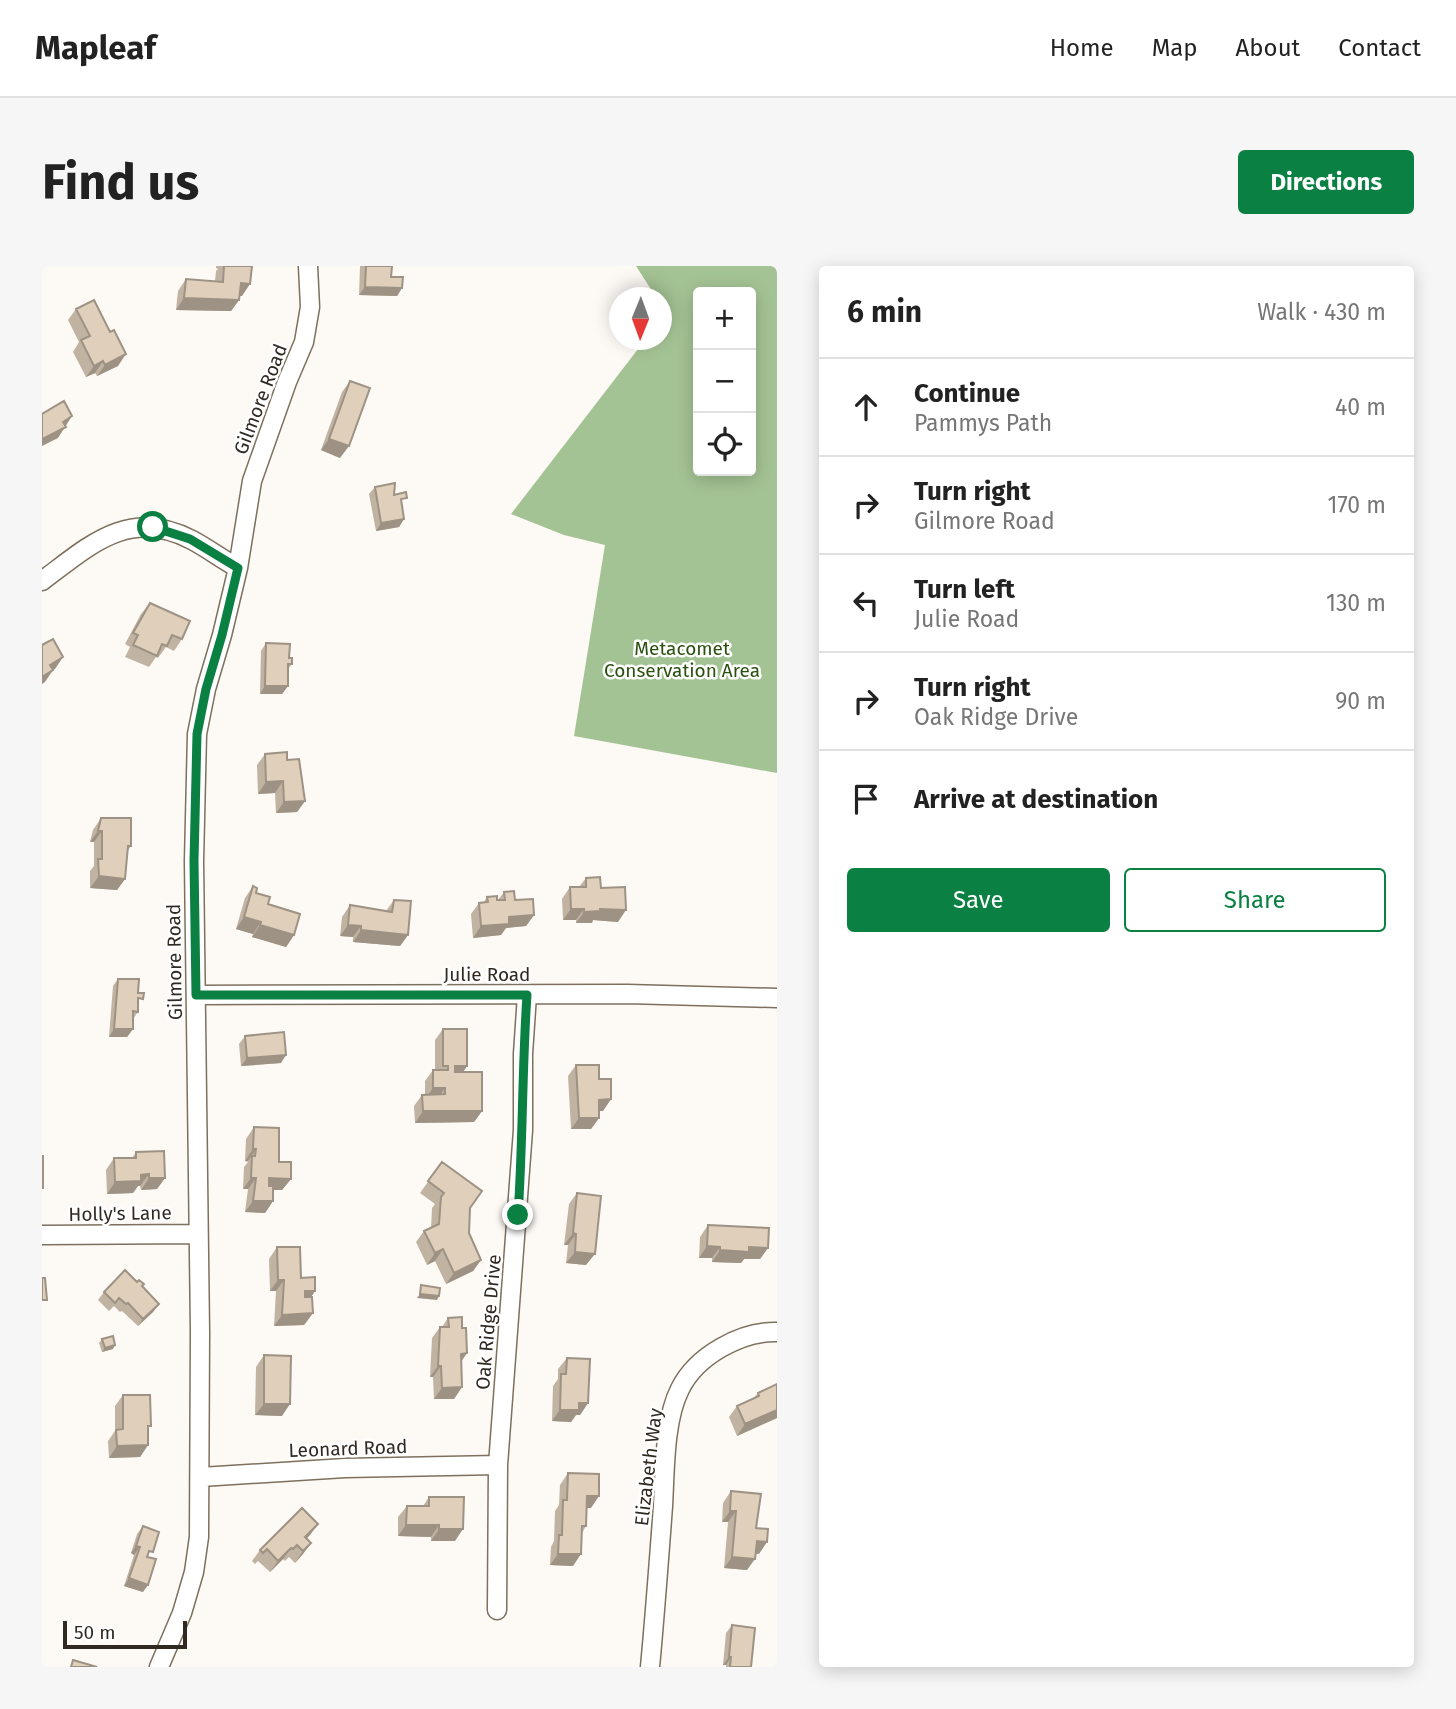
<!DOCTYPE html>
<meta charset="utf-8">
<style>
body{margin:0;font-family:"Fira Sans",sans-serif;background:#f6f6f6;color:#222}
.controls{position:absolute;right:21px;top:21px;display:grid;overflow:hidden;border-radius:7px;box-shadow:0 4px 18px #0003}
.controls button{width:63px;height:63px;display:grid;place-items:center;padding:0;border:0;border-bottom:2px solid #e0e0e0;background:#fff;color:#222;font:35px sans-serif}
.compass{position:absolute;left:567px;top:21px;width:63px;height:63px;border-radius:50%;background:#fff;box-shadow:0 4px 18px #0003;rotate:181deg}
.scale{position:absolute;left:21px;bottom:18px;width:124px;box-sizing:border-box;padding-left:7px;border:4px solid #2f2921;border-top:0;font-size:19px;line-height:24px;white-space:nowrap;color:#2f2921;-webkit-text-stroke:5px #fff;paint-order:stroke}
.stop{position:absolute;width:21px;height:21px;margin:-16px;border:5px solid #0b8043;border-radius:50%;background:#fff}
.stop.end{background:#0b8043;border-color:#fff;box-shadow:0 2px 7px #0008}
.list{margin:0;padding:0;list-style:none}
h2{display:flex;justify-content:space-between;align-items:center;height:91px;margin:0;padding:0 28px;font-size:30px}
h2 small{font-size:23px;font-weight:400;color:#767676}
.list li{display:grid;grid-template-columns:46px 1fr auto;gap:21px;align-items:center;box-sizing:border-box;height:98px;padding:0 28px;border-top:2px solid #e0e0e0}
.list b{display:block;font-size:26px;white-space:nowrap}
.list p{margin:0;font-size:23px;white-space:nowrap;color:#767676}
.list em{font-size:23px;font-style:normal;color:#767676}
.actions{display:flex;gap:14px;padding:21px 28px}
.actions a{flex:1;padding:16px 0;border:2px solid #0b8043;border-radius:7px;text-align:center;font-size:24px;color:#0b8043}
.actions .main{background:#0b8043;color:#fff}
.icon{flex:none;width:38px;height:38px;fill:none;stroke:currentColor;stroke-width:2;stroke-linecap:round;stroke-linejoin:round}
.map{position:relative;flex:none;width:735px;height:1401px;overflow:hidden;border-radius:7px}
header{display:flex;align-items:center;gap:42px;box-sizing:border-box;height:98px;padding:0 35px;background:#fff;border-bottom:2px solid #e0e0e0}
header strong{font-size:33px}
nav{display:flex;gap:38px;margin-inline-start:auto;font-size:24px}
.intro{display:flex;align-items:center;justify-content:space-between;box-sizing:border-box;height:168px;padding:0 42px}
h1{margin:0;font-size:49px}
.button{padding:18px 32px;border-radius:7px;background:#0b8043;color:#fff;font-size:24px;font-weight:700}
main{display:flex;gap:42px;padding:0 42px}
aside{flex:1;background:#fff;border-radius:7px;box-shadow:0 4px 18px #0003}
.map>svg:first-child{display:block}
.forest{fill:#a4c394;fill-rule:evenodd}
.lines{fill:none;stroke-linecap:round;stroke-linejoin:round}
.street-casing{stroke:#7d705d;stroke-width:21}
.street{stroke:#fff;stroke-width:18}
.wall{fill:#c1b3a1}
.shaded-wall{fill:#9d9283}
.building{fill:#e0d0bb;stroke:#9d9283;stroke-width:2}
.route{stroke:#0b8043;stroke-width:9}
.labels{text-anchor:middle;stroke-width:5;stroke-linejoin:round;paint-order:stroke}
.street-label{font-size:19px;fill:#2f2921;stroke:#fff}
.park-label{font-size:19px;fill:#2a500e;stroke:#fff}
</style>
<header>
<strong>Mapleaf</strong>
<nav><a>Home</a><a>Map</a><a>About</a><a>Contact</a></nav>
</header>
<div class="intro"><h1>Find us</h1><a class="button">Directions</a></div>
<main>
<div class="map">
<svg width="735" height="1401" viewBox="0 0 735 1401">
<rect width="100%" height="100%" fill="#fdf9f5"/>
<!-- forest -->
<path class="forest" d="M594,0H735V507L532,470L563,279L522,269L469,248L603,74H620V53L623,48L620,32L614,31ZM656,26H709V205H656Z"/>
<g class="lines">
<!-- street casing -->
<g class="street-casing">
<path id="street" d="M0,315C48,279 87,241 150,274C165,282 180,293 196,302
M154,729L585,728L735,732
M0,969L156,968
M159,1211L303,1202L456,1199
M455,1344L456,1199L481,864V788L485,729
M117,1401L140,1347L152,1306L157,1271L158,1066L152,595L155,468L164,423L180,369L196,302L210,215L245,116L262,76L268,41L266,0
M608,1401C613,1348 617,1294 621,1240C623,1206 622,1154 638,1123C654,1090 699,1065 735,1066"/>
</g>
<!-- street -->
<use href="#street" class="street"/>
</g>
<!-- wall -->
<path class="wall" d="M174,0H210L200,30H198L197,34L189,45L134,44L136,25L144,13L173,15L174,5L176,3L174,2Z
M318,0H350L349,11L360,22L355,30L317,29Z
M34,43L76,100L55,110L53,107L44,111L31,86L37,76L26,54Z
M308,115L298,192L279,184L300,126Z
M333,221L352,229L360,239L362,253L357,261L334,265L327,228Z
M108,337L140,373L132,385L124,381L116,392L114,391L107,401L83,391L88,381L83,378L99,348Z
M224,377L247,392L250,398L246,403V420L240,428H218L219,385Z
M223,488L245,494L263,535L255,546L234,547L233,527L216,528L215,499Z
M59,552L89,580L85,586L83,613L75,624L48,622V605L52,600V576H48L51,564Z
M544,612L559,622L576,656L551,654L550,657H534V654H521L520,633L528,621H537Z
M211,620L214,627L226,638L252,669L244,681L210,671L211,668L194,663L203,632Z
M462,626L492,649L484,660L464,662L459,669L431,672L429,648L437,637L442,636L445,631L456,634Z
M352,634L366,669L358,680L311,676V671L298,670L300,651L308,639L344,645Z
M76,713L96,740V746L91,753V763L85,771H67L71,720Z
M401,763L425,800L421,806L440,845L432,856L373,857L372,840L380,829H383V815L391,804H393V774Z
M203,770L239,797L199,800L197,778Z
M534,799L557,813L569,833L561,845H557V852L549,863H529L526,810Z
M212,861L249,913L240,924H231V935L223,947L203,946L206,923H201L202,901L206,896L203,895L204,873Z
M94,886L123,912L115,923L99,924L98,920H96L91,927L65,928L64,904L72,892H90Z
M400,896L428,942L427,967L439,994L431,1005L404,1018L393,995L385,999L374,976L382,965L389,962L390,942L393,938L378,927Z
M535,927L544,999L524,997L526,979H522L527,938Z
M666,959L726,982L718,993H702L699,997L670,996V992H657L658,971Z
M235,981L259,1012L273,1025L269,1031L271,1047L262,1059L232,1060L234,1025H228L227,993Z
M100,1021L117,1038L111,1046L96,1060L80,1045L78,1046L72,1040L67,1045L56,1034L62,1026Z
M406,1052L419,1096L420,1121L412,1133H392L391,1111H388L390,1072L398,1061H400Z
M60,1073L71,1083L60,1086L57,1077Z
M222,1089L240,1150L213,1149L214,1101Z
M525,1092L546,1137L538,1149H534L529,1156L510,1155L511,1120L516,1113V1103Z
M735,1118V1152L695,1170L687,1151L695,1140L712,1132L716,1127Z
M81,1129L106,1164V1179L98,1191L67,1192L66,1175L73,1165V1140Z
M526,1207L549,1242H545L544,1260L540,1267L531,1300L508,1299L509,1281L512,1275L513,1245L517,1239L518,1219Z
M689,1225L714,1262L717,1288L714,1287L705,1304L682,1302L686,1256H680L681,1237Z
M387,1231L413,1275H389V1271L356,1270V1251L365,1240H381Z
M101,1260V1326L82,1320L92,1289L89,1287L95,1268Z
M268,1269L265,1272L261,1288L253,1297L247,1291L243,1295L241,1293L228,1306L216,1295L213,1298L210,1295L218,1284Z
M690,1359L709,1401H684V1399H681L684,1367Z"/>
<!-- shaded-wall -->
<path class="shaded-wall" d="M199,17L208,18L200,30L190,29Z
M323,21L360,22L355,30L317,29Z
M142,32L197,34L189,45L134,44Z
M84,88L76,100L55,110L63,99Z
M61,95L53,107L44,111L52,100Z
M30,150L16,172L0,180V173L21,156Z
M287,173L307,180L298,192L279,184Z
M362,253L357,261L334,265L339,257Z
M21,391L13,403L0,411L8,399Z
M11,404L3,416L0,418V411Z
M223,420H246L240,428H218Z
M241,515L233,527L216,528L224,516Z
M263,535L255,546L234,547L242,536Z
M56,565H60L52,576H48Z
M57,610L83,613L75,624L48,622Z
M529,643H542L534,654H521Z
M558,643L584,644L576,656L551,654L550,657H534L542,646Z
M492,649L484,660L464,662L459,669L431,672L439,660L467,651Z
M202,651L219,656L211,668L194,663Z
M218,659L252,669L244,681L210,671Z
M306,659L319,660L311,671L298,670Z
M319,664L366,669L358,680L311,676Z
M72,763H91L85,771H67Z
M244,789L239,797L199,800L205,792Z
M413,800H425L417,812H405Z
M391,822H403L395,833H383Z
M569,833L561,845H549L557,834Z
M381,845H440L432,856L373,857Z
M537,852H557L549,863H529Z
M211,883H214L206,895H203Z
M107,908L98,920H96L91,927L65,928L73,916L99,909Z
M107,912H123L115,923L99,924Z
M209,912H214L206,923H201Z
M227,912L249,913L240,924H219Z
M211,935H231L223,947L203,946Z
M531,967L534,968L526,979H522Z
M665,980L678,981L670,992H657Z
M707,981L726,982L718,993H702L699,997L670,996L678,984Z
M401,983L393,995L385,999L393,987Z
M533,986L553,988L544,999L524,997Z
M439,994L431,1005L404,1018L412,1007Z
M236,1014H242L234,1025H228Z
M263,1025H273L265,1037H255Z
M378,1028L397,1030L395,1034L375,1032Z
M117,1038L111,1046L96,1060L101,1053Z
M271,1047L262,1059L232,1060L240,1049Z
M73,1079L71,1083L60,1086L63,1082Z
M425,1087L417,1099L419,1088Z
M396,1100H399L391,1111H388Z
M420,1121L412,1133H392L400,1122Z
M537,1137H546L538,1149H534L529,1156L510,1155L518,1144Z
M222,1138H248L240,1150L213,1149Z
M735,1144V1152L695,1170L703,1158Z
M106,1179L98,1191L67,1192L75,1180Z
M545,1230H557L549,1242H537Z
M688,1245H694L686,1256H680Z
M276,1258L268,1269L255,1282L263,1271Z
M364,1259H397L389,1271L356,1270Z
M397,1263H421L413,1275H389Z
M715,1275L725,1276L717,1288L707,1287Z
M269,1277L261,1288L253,1297L261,1285Z
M94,1280L98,1281L92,1289L89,1287Z
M249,1282L241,1293L228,1306L236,1295Z
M516,1288H539L531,1300L508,1299Z
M690,1291L713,1293L705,1304L682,1302Z
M87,1312L106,1319L101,1326L82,1320Z
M687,1391H689L684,1399H681Z"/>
<!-- building -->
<path class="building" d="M182,0H210L208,18L199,17L197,34L142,32L144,13L181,16Z
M324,0H350L349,11H361L360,22L323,21Z
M52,34L68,66L72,64L84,88L63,99L61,95L52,100L39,74L48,70L34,43Z
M308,115L328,122L307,180L287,173Z
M22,135L30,150L21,156L24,161L0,173V148Z
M353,217L352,229L364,226L365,232L359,233L362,253L339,257L333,221Z
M108,337L148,355L140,373L130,369L125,380L120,378L115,390L91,379L96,369L91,367Z
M11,373L21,391L8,399L11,404L0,411V379Z
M224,377L248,378L247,392H250V398H246V420H223Z
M245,486V494L257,493L263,535L242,536L241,515L224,516L223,488Z
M59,552H89V580H86L83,613L57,610L56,593H60V565H56Z
M558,611L559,622L583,621L584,644L558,643V645L542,646V643H529L528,621H544V612Z
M211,620L215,622L214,627L228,631L226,638L258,648L252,669L218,659L219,656L202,651Z
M472,625L473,634L491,633L492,649L467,651V658L439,660L437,637L446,636L445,631L455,630V634H463L462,626Z
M352,634L369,635L366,669L319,664V660L306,659L308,639L350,646Z
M76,713H97L96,727H102L101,733L96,732V746L91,745V763H72Z
M401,763H425V800H413V806H440V845H381L380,829L403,828V822H391V804H406V800H401Z
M242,766L244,789L205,792L203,770Z
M534,799H557V813H569V833L557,834V852H537Z
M212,861L237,862V896H249V913L227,912V920H231V935H211L214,912H209L210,890H213L214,883H211Z
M122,885L123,912H107V908L99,909V915L73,916L72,892H94V886Z
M0,890H1V922H0Z
M400,896L440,925L428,942L427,967L439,994L412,1007L401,983L393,987L382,965L397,958L399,931L402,927L386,915Z
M535,927L559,930L553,988L533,986L534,968L531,967Z
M666,959L727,962L726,982L707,981V986L678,984V981L665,980Z
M235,981H258L259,1012L273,1011V1025H263V1031H270L271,1047L240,1049L242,1014H236Z
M83,1004L95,1016L97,1014L102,1018L100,1020L117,1038L101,1053L86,1037L84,1038L77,1032L73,1037L62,1026Z
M0,1012H3L5,1034H0Z
M379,1019L398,1022L397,1030L378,1028Z
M420,1051V1062H424L425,1087L419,1088L420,1121L400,1122L399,1100H396L398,1061H407L406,1052Z
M71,1070L73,1079L63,1082L60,1073Z
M222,1089L249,1090L248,1138H222Z
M525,1092L548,1093L546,1137H537V1144H518L519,1108H524Z
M735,1118V1144L703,1158L695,1140L717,1130L716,1127Z
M81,1129H108L109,1160H106V1179L75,1180L74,1164L81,1163Z
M526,1207L557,1208V1230H545L544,1260H540L539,1288H516L517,1269H520L521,1234H525Z
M689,1225L719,1228L714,1262L726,1263L725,1276L715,1275L713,1293L690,1291L694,1245H688Z
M387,1231H422L421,1263H397V1259H364L365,1240H387Z
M260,1242L276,1258L263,1271L269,1277L261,1285L255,1279L251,1283L249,1282L236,1295L225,1283L221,1287L218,1284Z
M101,1260L117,1266L111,1286L107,1285L105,1291L114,1293L106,1319L87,1312L98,1281L94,1280Z
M690,1359L713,1362L709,1401H688L689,1391H687Z
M31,1394L55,1401H29Z"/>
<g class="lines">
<!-- route -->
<path class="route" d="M111,261L148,273L196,302L180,369L164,423L155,468L152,595L154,729H485C480,802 481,876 476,949"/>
</g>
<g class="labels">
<!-- street labels -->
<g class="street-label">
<text transform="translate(218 133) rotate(-69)" y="7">Gilmore Road</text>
<text transform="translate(132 696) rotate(-91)" y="7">Gilmore Road</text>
<text x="445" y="715">Julie Road</text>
<text transform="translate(78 947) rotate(-1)" y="7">Holly's Lane</text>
<text transform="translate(446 1056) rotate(-85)" y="7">Oak Ridge Drive</text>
<text transform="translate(306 1182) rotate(-2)" y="7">Leonard Road</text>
<text transform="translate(606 1201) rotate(-83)" y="7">Elizabeth Way</text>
</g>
<!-- park labels -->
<g class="park-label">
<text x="640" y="389">Metacomet<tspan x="640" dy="22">Conservation Area</tspan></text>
</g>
</g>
</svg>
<div class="controls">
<button>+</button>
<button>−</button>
<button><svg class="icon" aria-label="locate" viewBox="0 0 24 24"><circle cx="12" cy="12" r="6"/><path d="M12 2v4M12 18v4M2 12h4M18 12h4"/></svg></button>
</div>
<svg class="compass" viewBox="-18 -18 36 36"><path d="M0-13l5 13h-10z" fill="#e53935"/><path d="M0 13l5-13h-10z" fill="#767676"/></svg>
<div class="scale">50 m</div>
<div class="stop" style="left:111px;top:261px"></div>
<div class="stop end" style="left:476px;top:949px"></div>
</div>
<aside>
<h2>6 min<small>Walk · 430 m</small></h2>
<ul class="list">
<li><svg class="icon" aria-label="ahead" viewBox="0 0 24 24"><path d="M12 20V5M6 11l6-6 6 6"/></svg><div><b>Continue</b><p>Pammys Path</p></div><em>40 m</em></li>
<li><svg class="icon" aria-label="right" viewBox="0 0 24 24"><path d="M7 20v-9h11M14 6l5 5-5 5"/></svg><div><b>Turn right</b><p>Gilmore Road</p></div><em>170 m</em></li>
<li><svg class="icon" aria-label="left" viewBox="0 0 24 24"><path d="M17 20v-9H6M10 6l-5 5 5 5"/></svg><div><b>Turn left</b><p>Julie Road</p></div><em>130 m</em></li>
<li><svg class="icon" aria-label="right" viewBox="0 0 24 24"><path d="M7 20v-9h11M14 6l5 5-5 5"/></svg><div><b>Turn right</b><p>Oak Ridge Drive</p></div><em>90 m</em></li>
<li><svg class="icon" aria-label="arrive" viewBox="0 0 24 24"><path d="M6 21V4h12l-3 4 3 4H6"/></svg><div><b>Arrive at destination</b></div></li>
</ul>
<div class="actions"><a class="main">Save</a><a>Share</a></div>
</aside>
</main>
